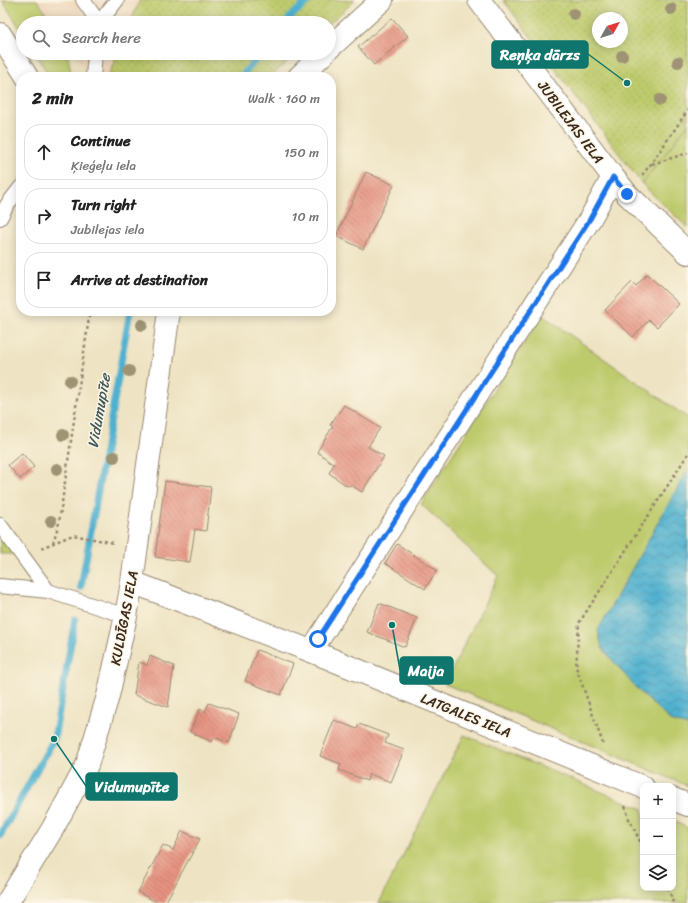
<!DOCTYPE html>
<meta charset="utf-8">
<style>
body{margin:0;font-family:Sriracha,sans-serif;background:#f2f2f2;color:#222}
.controls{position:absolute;right:12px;bottom:12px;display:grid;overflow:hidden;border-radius:8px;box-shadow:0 2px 10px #0003}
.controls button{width:36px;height:36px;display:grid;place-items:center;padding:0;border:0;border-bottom:1px solid #e0e0e0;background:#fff;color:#222;font:20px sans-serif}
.compass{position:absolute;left:592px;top:12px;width:36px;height:36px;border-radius:50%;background:#fff;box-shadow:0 2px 10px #0003;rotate:51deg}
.stop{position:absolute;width:12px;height:12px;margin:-9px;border:3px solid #1a73e8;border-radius:50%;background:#fff}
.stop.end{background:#1a73e8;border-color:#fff;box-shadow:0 1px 4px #0008}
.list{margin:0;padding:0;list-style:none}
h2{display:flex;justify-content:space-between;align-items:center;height:52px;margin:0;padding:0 16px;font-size:17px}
h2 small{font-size:13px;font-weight:400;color:#767676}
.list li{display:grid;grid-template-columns:26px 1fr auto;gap:12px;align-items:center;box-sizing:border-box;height:56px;margin:0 8px 8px;padding:0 8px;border:1px solid #e0e0e0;border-radius:16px}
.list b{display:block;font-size:15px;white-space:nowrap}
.list p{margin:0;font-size:13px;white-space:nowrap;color:#767676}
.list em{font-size:13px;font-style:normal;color:#767676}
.icon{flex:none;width:22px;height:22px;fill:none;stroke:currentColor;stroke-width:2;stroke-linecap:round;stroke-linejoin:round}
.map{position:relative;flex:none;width:688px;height:903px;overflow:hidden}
.search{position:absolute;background:#fff;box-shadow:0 2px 10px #0003;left:16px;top:16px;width:320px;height:44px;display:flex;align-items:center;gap:10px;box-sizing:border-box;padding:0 14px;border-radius:22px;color:#767676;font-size:15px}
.panel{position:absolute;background:#fff;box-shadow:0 2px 10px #0003;left:16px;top:72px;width:320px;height:244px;border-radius:16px}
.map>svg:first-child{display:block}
.built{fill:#eed7bb}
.grass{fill:#becb6d;stroke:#7c7a46}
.park{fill:url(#park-dots);stroke:#7c7a46;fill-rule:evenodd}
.water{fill:url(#water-waves);stroke:#466e76}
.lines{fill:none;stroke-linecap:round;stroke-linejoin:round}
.stream{stroke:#50b1cf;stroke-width:7}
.building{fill:url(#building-back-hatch)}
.service-casing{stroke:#948670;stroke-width:16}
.minor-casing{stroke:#948670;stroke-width:24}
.tertiary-casing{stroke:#948670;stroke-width:24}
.path{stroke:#948670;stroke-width:2.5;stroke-dasharray:3 3;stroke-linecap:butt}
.service{stroke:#fff;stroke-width:14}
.minor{stroke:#fff;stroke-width:22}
.tertiary{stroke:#fff;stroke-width:22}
.tree{fill:#9e9373}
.route{stroke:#1a73e8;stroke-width:5}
.labels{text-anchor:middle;stroke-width:3;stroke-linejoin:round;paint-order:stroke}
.street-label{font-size:14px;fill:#3b2a1e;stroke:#fcf5e5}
.water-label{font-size:15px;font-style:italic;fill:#42595c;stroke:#fcf5e5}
.leader{fill:none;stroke:#0f766e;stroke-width:1.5}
.callout-dot{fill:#0f766e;stroke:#fcf5e5;stroke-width:1.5}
.callout{fill:#0f766e;stroke:#0f766e;stroke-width:1.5}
.callout-label{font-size:15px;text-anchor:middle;font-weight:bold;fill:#fff}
</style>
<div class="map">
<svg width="688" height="903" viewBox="0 0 688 903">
<defs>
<pattern id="park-dots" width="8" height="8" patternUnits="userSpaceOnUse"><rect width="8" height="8" fill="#becb6d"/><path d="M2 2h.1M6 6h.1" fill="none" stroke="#a4ae5e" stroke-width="1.8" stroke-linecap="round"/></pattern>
<pattern id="water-waves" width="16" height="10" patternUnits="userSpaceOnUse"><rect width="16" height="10" fill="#50b1cf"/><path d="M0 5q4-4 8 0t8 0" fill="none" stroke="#4490a7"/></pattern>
<pattern id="building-back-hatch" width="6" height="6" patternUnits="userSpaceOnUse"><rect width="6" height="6" fill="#e69381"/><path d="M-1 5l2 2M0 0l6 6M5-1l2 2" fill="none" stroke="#bc7869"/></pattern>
</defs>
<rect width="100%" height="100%" fill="#fcf5e5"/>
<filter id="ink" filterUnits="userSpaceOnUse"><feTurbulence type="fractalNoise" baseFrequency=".025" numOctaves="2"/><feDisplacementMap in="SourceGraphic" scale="8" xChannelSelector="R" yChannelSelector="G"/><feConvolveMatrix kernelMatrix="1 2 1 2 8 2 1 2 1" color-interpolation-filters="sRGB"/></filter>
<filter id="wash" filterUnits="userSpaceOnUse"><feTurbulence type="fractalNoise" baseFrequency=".012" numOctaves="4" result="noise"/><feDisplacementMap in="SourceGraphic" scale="16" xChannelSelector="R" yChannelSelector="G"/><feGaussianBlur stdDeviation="0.9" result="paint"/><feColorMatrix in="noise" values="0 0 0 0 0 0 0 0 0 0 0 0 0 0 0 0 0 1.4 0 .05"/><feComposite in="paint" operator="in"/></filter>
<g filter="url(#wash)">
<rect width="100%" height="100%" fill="#eee3c2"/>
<!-- built -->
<path class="built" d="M37,0H140L130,23H53Z
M73,53H118L108,77H89Z"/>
<!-- grass -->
<path class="grass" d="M2,0H37L53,23H23V33Z
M35,53H67L71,72L66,77H50Z
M688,124V228L642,184Z
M542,315L688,418V469L598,631L602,648L639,691L671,721L688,726V786L445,684L498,576L421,504Z
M0,536L14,554H0Z
M464,735L643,809V888H673V821L688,828V903H379Z"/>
<!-- park -->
<path class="park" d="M140,0H355L329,24L130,23Z
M503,0H688V124L642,184ZM598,18H622V42H598Z
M118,53H297L270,77H108Z"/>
<!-- water -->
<path class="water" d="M688,469V726L671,721L639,691L602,648L598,630Z"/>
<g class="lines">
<!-- stream -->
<path class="stream" d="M286,23L292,15L310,0
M241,77L261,53
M81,587L130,311
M0,836L54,739L75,620"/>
</g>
<g id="blocks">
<!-- building -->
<path class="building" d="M392,18L408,36L374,65L358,47Z
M366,172L394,185L363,249L336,236Z
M647,274L679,304L657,327L649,320L633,337L605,310L632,282L636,286Z
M344,405L380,428L368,447L384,456L362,492L351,485L347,486L329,473L334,464L317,452L333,426L330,425Z
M22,453L34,467L20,479L8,465Z
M165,481L211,487L206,531L195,529L190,562L155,557Z
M397,544L437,570L425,589L385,563Z
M379,603L417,618L405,647L367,632Z
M257,650L293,664L281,695L245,681Z
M150,656L174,666L168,707L134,695L139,662L147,665Z
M209,703L239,714L229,743L214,737L212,742L190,732L200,709L205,712Z
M334,720L357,729L359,724L388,735L385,743L404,750L391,782L369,774L367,781L339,770L341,764L320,756Z
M182,831L200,839L165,903H158L138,892L163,845L173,850Z"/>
</g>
</g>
<g filter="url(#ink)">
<use href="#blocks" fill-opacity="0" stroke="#948670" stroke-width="1"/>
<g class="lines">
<!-- service casing -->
<g class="service-casing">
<path id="service" d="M83,0L99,23
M99,23L117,0
M93,77L95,53
M0,218L7,205L21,187
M0,525L48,591
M0,586L48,591L126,616"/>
</g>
<!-- minor casing -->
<g class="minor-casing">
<path id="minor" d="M479,0L613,177L627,194L688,253
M311,651L590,219L613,177"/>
</g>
<!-- tertiary casing -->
<g class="tertiary-casing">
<path id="tertiary" d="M0,34L27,77
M329,48L382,0
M299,77L324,53
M132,582L311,651L643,787
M673,799L688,805
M7,903L53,828L87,765L108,696L126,616L132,582L169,311"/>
</g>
<!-- path -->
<path class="path" d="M652,164L688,153
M642,175L651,164L688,110
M53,543L59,523L90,311
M41,548L73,535L114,543
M603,744L576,667L579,623L688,454
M625,806L629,819L643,847
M669,888L673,903"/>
<!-- service -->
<use href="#service" class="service"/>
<!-- minor -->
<use href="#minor" class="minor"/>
<!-- tertiary -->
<use href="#tertiary" class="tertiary"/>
</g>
<!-- trees -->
<g class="tree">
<circle cx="671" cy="9" r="6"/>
<circle cx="574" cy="14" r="6"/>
<circle cx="622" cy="56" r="6"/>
<circle cx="678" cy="62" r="6"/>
<circle cx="660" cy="100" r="6"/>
<circle cx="142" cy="325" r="6"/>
<circle cx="129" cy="371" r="6"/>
<circle cx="70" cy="381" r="6"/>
<circle cx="63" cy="435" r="6"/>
<circle cx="114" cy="457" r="6"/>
<circle cx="57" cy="469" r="6"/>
<circle cx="51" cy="521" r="6"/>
</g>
</g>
<g class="lines" filter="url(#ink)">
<!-- route -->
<path class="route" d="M318,639L590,219L613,177L627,194"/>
</g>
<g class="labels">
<!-- street labels -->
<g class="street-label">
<text transform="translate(571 122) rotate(53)" y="5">JUBILEJAS IELA</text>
<text transform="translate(124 618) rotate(-79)" y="5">KULDĪGAS IELA</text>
<text transform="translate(466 715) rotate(22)" y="5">LATGALES IELA</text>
</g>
<!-- water labels -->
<g class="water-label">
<text transform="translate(99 411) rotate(-80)" y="5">Vidumupīte</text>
</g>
</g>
<!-- callouts -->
<path class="leader" d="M627 83L588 54M392 625L400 670M54 739L86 786"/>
<g class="callout-dot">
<circle cx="627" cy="83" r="4"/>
<circle cx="392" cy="625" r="4"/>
<circle cx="54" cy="739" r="4"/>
</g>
<g class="callout">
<rect x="492" y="41" width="96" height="27" rx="4"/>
<rect x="400" y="657" width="53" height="27" rx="4"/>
<rect x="86" y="773" width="91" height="27" rx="4"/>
</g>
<g class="callout-label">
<text x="540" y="60">Reņķa dārzs</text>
<text x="426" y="676">Maija</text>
<text x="132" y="792">Vidumupīte</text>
</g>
</svg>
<div class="controls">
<button>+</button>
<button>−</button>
<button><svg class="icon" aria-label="layers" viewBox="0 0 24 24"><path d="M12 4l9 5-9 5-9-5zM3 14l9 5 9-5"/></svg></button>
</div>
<svg class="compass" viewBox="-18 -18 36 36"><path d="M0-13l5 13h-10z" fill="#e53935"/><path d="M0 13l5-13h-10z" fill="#767676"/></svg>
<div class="stop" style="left:318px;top:639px"></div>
<div class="stop end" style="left:627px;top:194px"></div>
<div class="search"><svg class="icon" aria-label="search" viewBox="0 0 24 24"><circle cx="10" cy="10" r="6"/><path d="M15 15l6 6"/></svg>Search here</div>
<section class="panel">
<h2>2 min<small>Walk · 160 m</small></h2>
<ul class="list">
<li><svg class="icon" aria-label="ahead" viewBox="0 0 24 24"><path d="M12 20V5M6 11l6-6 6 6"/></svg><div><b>Continue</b><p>Ķieģeļu iela</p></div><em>150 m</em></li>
<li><svg class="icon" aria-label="right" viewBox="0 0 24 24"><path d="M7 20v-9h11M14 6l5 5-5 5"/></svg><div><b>Turn right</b><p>Jubilejas iela</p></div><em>10 m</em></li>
<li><svg class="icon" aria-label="arrive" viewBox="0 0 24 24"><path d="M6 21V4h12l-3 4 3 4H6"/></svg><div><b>Arrive at destination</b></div></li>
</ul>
</section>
</div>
